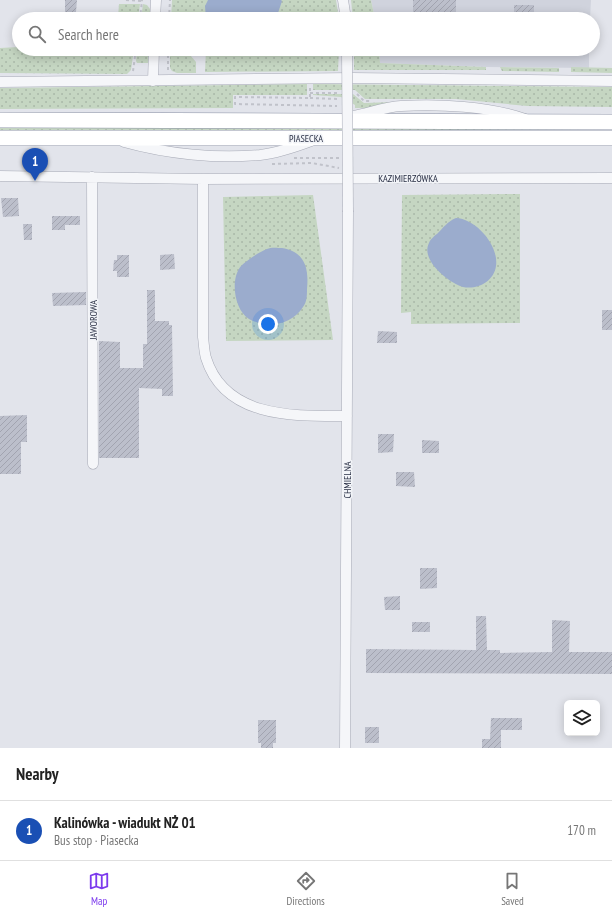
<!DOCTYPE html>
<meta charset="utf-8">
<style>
body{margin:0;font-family:"PT Sans Narrow",sans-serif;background:#f6f6f6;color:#222}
.controls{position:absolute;right:12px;bottom:12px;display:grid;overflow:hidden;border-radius:6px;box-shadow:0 2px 10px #0003}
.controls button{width:36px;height:36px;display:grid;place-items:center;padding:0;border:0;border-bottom:1px solid #e0e0e0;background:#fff;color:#222;font:20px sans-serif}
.you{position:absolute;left:268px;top:324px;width:14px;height:14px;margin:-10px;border:3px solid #fff;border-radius:50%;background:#1a73e8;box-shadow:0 0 0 6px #1a73e833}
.badge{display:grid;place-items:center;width:26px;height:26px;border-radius:50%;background:#7c3aed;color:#fff;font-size:13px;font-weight:700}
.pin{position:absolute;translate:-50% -33px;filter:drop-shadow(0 1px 2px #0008)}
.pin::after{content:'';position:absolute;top:21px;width:14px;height:12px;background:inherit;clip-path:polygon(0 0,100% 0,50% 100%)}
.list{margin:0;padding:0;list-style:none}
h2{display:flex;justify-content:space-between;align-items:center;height:52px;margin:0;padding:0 16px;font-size:17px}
h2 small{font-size:13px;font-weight:400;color:#767676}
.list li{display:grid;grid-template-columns:26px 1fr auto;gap:12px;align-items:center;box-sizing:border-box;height:60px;padding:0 16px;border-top:1px solid #e0e0e0}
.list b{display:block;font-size:15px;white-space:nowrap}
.list p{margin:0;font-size:13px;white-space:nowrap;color:#767676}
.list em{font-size:13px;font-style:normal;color:#767676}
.icon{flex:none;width:22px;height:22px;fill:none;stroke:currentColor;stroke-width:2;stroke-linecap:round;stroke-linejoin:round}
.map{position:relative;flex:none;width:612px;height:748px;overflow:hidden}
.search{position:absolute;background:#fff;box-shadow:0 2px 10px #0003;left:12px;right:12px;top:12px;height:44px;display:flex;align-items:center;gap:10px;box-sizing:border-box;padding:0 14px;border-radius:22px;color:#767676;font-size:15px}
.sheet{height:112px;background:#fff}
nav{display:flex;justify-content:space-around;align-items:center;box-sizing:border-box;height:56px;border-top:1px solid #e0e0e0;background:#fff;font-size:11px;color:#767676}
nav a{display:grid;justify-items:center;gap:2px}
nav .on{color:#7c3aed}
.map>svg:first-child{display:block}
.built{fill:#d0d3dd}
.grass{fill:url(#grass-dots)}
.water{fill:#9baccd}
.building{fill:url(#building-hatch)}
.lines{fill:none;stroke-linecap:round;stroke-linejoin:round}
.minor-casing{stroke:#a7aab6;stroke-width:11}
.highway-casing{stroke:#888fa3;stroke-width:16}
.path{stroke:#c0c2ca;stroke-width:2;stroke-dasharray:3 3;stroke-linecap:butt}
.minor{stroke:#f5f6f9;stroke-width:10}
.highway{stroke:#fff;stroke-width:15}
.minor-bridge-casing{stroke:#a7aab6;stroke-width:11;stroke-linecap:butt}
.minor-bridge{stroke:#f5f6f9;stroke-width:10}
.labels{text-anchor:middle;stroke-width:3;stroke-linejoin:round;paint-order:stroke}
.street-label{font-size:10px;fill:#292f44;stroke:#f2f4f8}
</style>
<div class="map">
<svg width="612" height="748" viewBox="0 0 612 748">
<defs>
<pattern id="grass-dots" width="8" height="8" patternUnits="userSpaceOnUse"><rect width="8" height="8" fill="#c5d6c2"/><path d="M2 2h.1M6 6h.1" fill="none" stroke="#a9b8a8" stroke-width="1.8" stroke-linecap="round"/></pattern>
<pattern id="building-hatch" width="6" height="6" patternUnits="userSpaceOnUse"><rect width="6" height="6" fill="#bcbfcb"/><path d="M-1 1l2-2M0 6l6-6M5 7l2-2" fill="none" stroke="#a2a4b0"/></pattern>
</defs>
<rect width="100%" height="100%" fill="#e2e4eb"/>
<!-- built -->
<path class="built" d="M371,0H591L590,19H375Z
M379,49H589V68L486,67L380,63Z"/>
<!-- grass -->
<path class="grass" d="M172,0H336L339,19H171Z
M351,0H371L375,19H353Z
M119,4H140L138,19H107L118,17Z
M143,4L147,5L150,9V19H141Z
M19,47V49H134L131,70L127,74L0,73V48Z
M137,49H149L148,63H137L136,61Z
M170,49H185L196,62V73H177L172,71L170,68Z
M206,49H339L338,71L205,72Z
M354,49H379L380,63L486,67V70H354Z
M500,67L559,68V72L502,71Z
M571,67L612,68V73L571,72Z
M307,84V95H233V108L0,109V88Z
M313,84L612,87V107L527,106L456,99H365L355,90H313Z
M313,94H353L364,103L395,102L368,108H355V105L341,97L313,95Z
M0,128H612V131L0,132Z
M520,194V323L411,324V312L401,313L402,195Z
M313,195L333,340L226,341L223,197Z"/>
<!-- water -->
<path class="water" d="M208,0H281L282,1L276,19H206L205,6Z
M456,218C476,219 499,245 496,266C494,281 478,290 463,287C449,283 420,260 429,243C430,240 434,236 437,234C443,228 448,221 456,218Z
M282,248C305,252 309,268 307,289C307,295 307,302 303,307C292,325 267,329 249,319C234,310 230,279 241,266C247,260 259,252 267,249C271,247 278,248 282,248Z"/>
<!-- building -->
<path class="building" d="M65,0H77L76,12H65Z
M413,0H456V19H413Z
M514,5H534V19H514Z
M1,198H18L19,216L3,217Z
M52,216H80V225H65V230H52Z
M23,224H32V240H24Z
M174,254L175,269L160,270V255Z
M117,255H129V277H117V271H113L114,260H117Z
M147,290H155V321H169V325H172L173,396H162V389L139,388V458H99V341L120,342V368H143V344H147Z
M86,292V305L53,306L52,293Z
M602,310H612V330H602Z
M378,331L397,332V343H377Z
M27,415V442H21V474H0V416Z
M378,434H394L393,452L378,453Z
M422,440L439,441V453H422Z
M396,472H414L415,487L396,486Z
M420,568H437V588L420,589Z
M400,596V610H385L384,597Z
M476,616H486L487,650H500V653L552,652V620L570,621L569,652H612V674L366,673V649L476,650Z
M412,622H430V632H412Z
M491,718H522V730H501V748H482V739H490Z
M258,720H276V743H273V748H261V743H258Z
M365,727H379V743H365Z"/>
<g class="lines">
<!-- minor casing -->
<g class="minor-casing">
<path id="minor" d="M343,0L346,19
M155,19L156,0
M153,81L154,49
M0,82L352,78L612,81
M353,116C369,113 385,107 401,106C439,104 489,106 525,119
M124,142C167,154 216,159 260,155C277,153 295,147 311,141
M0,176L203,179L612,178
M92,177L93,464
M203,179V337C204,344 204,351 206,358C225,419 295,416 347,416
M345,748L348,212"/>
</g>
<!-- highway casing -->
<g class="highway-casing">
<path id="highway" d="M0,120L612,122
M0,138H612"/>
</g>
<!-- path -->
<path class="path" d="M126,0L142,1
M140,19L142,0
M169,19L170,0
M168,49V70
M133,71L136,49
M310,88V98L235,97V104L337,106
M310,93H337
M357,94L364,101H370
M310,98L338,99
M294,158H339
M272,164L312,163L339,168"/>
<!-- minor -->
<use href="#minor" class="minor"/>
<!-- highway -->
<use href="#highway" class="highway"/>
<!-- minor-bridge casing -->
<g class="minor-bridge-casing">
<path id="minor-bridge" d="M347,49L348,212"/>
</g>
<!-- minor-bridge -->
<use href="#minor-bridge" class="minor-bridge"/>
</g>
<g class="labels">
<!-- street labels -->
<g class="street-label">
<text x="306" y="142">PIASECKA</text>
<text x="408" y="182">KAZIMIERZÓWKA</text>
<text transform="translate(93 320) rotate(-90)" y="4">JAWOROWA</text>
<text transform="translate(347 480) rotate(-90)" y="4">CHMIELNA</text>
</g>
</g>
</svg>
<div class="controls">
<button><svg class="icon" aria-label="layers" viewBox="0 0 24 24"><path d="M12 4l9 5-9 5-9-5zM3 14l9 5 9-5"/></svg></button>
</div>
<div class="you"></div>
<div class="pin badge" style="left:35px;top:181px;background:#1a4fb4">1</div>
<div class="search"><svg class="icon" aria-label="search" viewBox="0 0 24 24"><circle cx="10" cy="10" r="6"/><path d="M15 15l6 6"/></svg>Search here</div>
</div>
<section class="sheet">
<h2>Nearby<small></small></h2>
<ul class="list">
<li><span class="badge" style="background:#1a4fb4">1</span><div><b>Kalinówka - wiadukt NŻ 01</b><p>Bus stop · Piasecka</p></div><em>170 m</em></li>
</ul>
</section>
<nav>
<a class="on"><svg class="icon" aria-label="map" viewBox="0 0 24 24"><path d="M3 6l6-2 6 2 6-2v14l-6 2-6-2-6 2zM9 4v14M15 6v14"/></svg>Map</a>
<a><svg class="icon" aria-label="directions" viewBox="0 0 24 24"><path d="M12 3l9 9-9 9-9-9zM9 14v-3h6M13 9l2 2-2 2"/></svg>Directions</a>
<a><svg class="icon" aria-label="saved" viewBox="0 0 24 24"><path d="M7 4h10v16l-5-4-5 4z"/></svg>Saved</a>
</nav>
